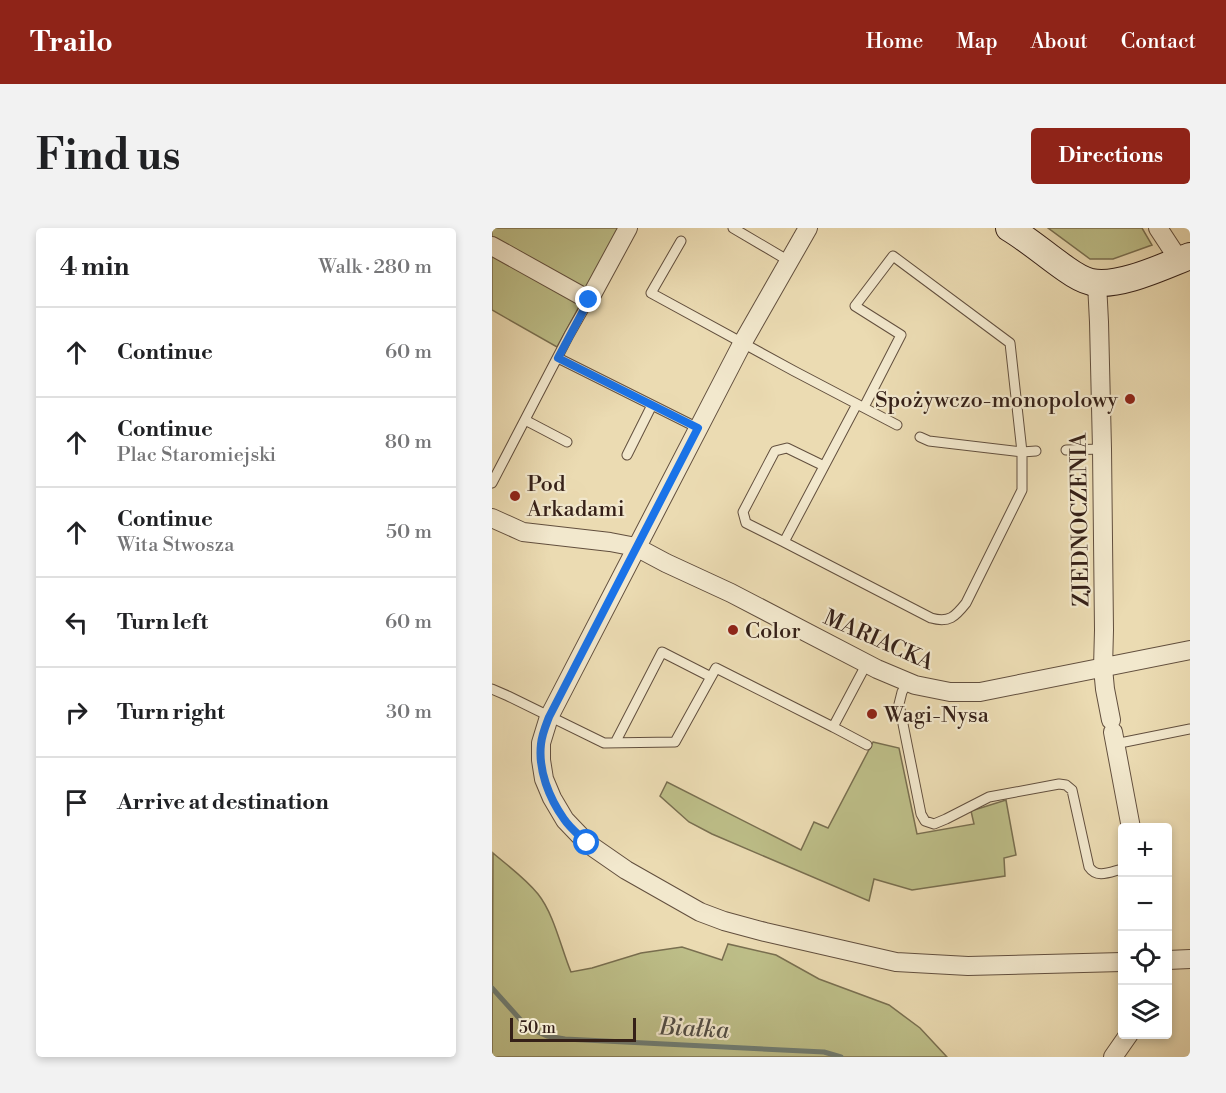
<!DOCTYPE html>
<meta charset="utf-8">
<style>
body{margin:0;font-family:"Libre Bodoni",serif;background:#f2f2f2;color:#202124}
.controls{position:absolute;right:18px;bottom:18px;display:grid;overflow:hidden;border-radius:6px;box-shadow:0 3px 9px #0003}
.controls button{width:54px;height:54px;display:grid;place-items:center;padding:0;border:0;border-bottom:2px solid #e0e0e0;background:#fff;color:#202124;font:30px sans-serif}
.scale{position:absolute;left:18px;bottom:15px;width:126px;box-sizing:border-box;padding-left:6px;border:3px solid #352018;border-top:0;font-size:16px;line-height:21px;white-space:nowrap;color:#352018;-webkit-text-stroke:4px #f2e8cd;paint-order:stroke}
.stop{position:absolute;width:18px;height:18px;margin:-14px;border:4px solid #1a73e8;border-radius:50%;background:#fff}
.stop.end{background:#1a73e8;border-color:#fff;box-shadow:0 2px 6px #0008}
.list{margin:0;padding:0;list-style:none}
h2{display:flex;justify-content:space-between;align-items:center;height:78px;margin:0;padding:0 24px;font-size:26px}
h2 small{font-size:20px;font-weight:400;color:#757577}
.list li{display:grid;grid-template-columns:39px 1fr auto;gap:18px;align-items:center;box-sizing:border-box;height:90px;padding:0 24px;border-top:2px solid #e0e0e0}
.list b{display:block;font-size:22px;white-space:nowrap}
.list p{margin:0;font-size:20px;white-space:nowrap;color:#757577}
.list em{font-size:20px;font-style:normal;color:#757577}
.icon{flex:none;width:33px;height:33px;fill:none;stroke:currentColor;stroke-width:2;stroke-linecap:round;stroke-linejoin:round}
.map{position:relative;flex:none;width:698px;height:829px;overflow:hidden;border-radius:6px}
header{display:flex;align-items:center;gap:36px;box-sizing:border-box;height:84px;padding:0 30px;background:#8f2418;color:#fff}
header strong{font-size:28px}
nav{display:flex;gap:33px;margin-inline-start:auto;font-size:21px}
.intro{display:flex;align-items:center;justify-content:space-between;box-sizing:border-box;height:144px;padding:0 36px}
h1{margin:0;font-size:42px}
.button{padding:15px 27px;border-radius:6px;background:#8f2418;color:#fff;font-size:21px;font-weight:700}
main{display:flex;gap:36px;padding:0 36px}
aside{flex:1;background:#fff;border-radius:6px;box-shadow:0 3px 9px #0003}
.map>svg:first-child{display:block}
.green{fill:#bdbe88;stroke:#796f50;stroke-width:1.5}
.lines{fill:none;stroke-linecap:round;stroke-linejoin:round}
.stream{stroke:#707d73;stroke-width:5}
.lane-casing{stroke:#624f3e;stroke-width:11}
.street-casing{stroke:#624f3e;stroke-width:20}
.secondary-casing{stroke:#352018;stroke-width:28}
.lane{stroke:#f2e8cd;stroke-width:9}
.street{stroke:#f2e8cd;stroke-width:18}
.secondary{stroke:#f2e8cd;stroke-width:26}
.route{stroke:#1a73e8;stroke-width:8}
.poi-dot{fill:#8f2418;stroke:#f2e8cd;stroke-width:2}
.labels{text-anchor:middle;stroke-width:4.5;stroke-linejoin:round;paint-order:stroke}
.poi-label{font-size:22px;fill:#352018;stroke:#f2e8cd;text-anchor:start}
.street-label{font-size:22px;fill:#352018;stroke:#f2e8cd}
.water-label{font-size:24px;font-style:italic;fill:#534e46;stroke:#f2e8cd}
</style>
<header>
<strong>Trailo</strong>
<nav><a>Home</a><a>Map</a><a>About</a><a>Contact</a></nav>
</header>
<div class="intro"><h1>Find us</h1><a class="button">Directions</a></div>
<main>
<aside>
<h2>4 min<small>Walk · 280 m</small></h2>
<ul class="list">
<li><svg class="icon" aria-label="ahead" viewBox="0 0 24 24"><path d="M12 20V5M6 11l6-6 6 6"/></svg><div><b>Continue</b></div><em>60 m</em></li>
<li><svg class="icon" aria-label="ahead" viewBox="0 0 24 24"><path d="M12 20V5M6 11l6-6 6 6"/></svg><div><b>Continue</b><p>Plac Staromiejski</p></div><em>80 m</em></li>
<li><svg class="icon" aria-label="ahead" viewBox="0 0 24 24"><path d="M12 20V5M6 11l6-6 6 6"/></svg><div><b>Continue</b><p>Wita Stwosza</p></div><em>50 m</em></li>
<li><svg class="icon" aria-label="left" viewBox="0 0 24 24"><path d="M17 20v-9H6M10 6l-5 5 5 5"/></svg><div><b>Turn left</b></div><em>60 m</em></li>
<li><svg class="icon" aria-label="right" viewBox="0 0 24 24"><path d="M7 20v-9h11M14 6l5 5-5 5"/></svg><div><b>Turn right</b></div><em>30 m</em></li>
<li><svg class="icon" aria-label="arrive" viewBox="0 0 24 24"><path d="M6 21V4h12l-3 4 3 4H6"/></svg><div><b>Arrive at destination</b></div></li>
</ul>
</aside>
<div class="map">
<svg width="698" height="829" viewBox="0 0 698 829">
<rect width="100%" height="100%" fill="#ebdbb2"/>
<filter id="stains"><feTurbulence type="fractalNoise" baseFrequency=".00333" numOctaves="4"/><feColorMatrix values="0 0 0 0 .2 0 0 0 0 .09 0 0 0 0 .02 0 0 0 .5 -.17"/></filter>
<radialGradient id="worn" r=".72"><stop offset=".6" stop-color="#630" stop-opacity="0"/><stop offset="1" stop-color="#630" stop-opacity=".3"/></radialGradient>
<!-- green -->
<path class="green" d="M0,0H130L65,119L0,82Z
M556,0H650L660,17L621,31H598Z
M381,514L407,520L425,606L482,596L479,583L514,572L524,627L512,630L513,648L420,662L382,651L377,673L220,606L197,594L168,568L175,554L309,622L322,594L336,600Z
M1,625C16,638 33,650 46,666C62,686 69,720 79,744L100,740L149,725L190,719L230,732L236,716L284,727L327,751L397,777L428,800L455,829H0Z"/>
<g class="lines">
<!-- stream -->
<path class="stream" d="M0,760L35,799L55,808L73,811L332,824L349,829"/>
<!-- lane casing -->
<g class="lane-casing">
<path id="lane" d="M241,0L297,33
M189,13L159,65L302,143L405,197
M66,130L206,200
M365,176L292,314L439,390C457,395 463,389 474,375L530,262V224L518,115L401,28L363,78L409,107L372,179
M33,192L75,214
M428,209L437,213L530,224L544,223
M574,222L610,221
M135,227L160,177
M0,255L77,107L97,72
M292,314L254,295L251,284L283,223L295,220L332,238
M416,454L410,464L407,476L429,586L433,593L442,596L454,591L497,569L567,556L574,557L580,562L597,639C605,651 618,644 630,641
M0,461L16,468L112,515L183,514L224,440L341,499L375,435
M341,499L375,517
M123,515L170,424L219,449
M623,516L698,501"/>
</g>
<!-- street casing -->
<g class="street-casing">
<path id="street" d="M316,0L251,114L57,489L49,515V532L52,551L60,570L73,592L95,615L134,642L208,684L232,693L273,704L404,734L476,738L630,734
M666,0L687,32
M0,18L97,72L136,0
M605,55L607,94L610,221L612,402L611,440L613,461L619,492
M0,290L31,304L118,314L144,319L174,335L239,365L385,441L423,457L458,464H488L698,422
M621,504L639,600
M676,732L698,731
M621,829L637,806"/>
</g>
<!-- secondary casing -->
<g class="secondary-casing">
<path id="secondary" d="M517,0C537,12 555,28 574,41C581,46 591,52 599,54C627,60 672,38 698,28"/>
</g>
<!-- lane -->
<use href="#lane" class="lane"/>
<!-- street -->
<use href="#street" class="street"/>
<!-- secondary -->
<use href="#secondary" class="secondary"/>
</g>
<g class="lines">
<!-- route -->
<path class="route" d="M95,615C87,607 78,600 72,591C57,570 46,542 49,516C50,506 54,497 57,489L206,200L66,130L97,72"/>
</g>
<!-- markers -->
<g class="poi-dot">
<circle cx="638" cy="171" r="6"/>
<circle cx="23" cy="268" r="6"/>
<circle cx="241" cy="402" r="6"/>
<circle cx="380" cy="486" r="6"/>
</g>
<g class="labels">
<!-- poi labels -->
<g class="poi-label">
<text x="626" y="179" text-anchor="end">Spożywczo-monopolowy</text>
<text x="35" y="263">Pod<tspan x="35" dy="25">Arkadami</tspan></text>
<text x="253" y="410">Color</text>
<text x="392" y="494">Wagi-Nysa</text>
</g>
<!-- street labels -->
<g class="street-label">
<text transform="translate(587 292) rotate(-91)" y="8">ZJEDNOCZENIA</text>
<text transform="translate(387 411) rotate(24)" y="8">MARIACKA</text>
</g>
<!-- water labels -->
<g class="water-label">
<text transform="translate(202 800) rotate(3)" y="8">Białka</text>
</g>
</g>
<rect width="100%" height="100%" filter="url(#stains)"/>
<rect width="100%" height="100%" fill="url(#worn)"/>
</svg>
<div class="controls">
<button>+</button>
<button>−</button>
<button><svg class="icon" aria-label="locate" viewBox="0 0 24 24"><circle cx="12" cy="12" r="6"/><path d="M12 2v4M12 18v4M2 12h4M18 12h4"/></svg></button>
<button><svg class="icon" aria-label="layers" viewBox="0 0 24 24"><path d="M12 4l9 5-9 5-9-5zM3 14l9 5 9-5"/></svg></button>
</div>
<div class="scale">50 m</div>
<div class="stop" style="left:95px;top:615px"></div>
<div class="stop end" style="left:97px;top:72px"></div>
</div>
</main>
